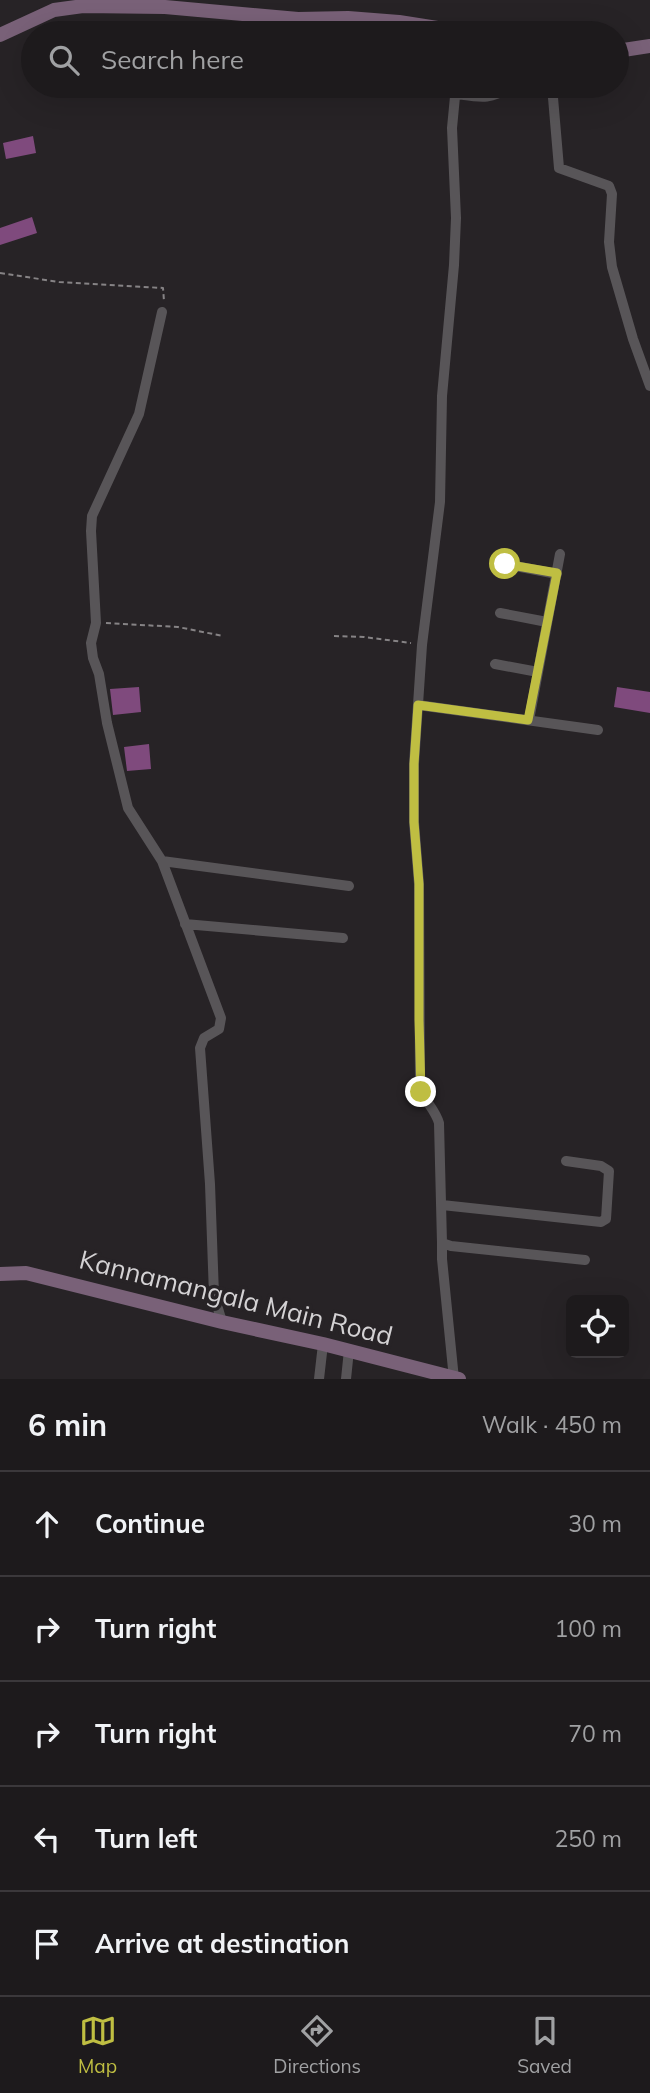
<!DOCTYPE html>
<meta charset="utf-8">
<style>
body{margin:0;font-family:Mulish,sans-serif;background:#2a2729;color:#f1f3f6}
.controls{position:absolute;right:21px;bottom:21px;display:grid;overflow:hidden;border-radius:10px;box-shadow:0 7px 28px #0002}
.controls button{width:63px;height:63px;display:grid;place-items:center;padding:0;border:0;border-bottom:2px solid #3b383b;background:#1d1a1c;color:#f1f3f6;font:35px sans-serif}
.stop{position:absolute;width:21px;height:21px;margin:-16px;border:5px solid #bfbe42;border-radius:50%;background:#fff}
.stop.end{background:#bfbe42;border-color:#fff;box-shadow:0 2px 7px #0008}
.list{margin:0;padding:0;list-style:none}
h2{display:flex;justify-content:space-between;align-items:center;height:91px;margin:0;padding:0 28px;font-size:30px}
h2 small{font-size:23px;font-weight:400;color:#a0a1a3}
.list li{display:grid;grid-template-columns:46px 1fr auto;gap:21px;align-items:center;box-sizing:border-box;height:105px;padding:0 28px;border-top:2px solid #3b383b}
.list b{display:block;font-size:26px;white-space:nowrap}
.list em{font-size:23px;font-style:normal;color:#a0a1a3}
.icon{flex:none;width:38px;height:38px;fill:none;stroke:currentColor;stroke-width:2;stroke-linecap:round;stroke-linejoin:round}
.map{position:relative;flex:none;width:650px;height:1379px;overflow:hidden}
.search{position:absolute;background:#1d1a1c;box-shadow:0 7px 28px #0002;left:21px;right:21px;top:21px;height:77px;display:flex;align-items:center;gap:18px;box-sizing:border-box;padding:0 24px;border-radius:38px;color:#a0a1a3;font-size:26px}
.sheet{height:616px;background:#1d1a1c}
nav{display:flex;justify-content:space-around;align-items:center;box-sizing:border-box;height:98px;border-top:2px solid #3b383b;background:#1d1a1c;font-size:19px;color:#a0a1a3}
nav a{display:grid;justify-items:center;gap:4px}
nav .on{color:#bfbe42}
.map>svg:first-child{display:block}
.water{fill:#7f4a7d}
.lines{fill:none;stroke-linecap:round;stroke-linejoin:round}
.path{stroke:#868385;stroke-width:2;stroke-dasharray:5 3.5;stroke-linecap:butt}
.street{stroke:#585558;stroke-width:10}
.secondary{stroke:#796178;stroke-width:14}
.route{stroke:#bfbe42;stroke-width:9}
.labels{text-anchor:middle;stroke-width:7;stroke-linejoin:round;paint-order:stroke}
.street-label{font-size:26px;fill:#d4d2d4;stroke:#272326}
</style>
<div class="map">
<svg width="650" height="1379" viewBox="0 0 650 1379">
<rect width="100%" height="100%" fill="#272326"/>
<!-- water -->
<path class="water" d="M33,136L36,153L6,159L3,143Z
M32,217L37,233L0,245V228Z
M139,687L141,712L113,715L110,689Z
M617,687L650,692V713L614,707Z
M149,744L151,769L127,771L124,747Z"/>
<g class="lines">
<!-- path -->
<path class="path" d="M0,273L59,282L163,288L164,301
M106,623L178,627L223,636
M334,636L364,637L411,643"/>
<!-- street -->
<path class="street" d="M552,86L559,168L609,186L612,194L609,242L612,267L633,339L650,386
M456,94C478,97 492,101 510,86
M162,312L139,414L92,516L91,531L96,623L91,643L93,658L99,674L107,723L128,808L162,861L221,1018L219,1029L204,1038L200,1048L210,1184L214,1295L222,1322
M505,564L557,574
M500,613L547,622
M495,664L538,672
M418,705L598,730
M529,720L560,554
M162,861L349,886
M185,924L343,938
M442,1205L601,1222L606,1219L609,1171L601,1166L566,1161
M442,1243L439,1123C435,1109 424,1101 420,1087L419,884L414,822V764L422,645L440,502L442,396L454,265L456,218L452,128L456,86
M319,1379L323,1344
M346,1379L349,1350
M454,1379L442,1259V1243L451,1246L585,1260"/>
<!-- secondary -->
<path class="secondary" d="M0,35L54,10L83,6L165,7L298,19L348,18L399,22L469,33
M617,51L650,46
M0,1274L26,1273L222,1322L323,1344L459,1379"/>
</g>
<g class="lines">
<!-- route -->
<path class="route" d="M421,1092L419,1020V884L414,822V764L418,705L528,720L557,573L505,564"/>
</g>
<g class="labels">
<!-- street labels -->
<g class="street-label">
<text transform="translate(236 1298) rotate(14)" y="9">Kannamangala Main Road</text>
</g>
</g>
</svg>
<div class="controls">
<button><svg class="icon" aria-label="locate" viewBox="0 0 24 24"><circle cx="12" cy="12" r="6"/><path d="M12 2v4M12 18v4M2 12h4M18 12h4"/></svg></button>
</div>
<div class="stop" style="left:505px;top:564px"></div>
<div class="stop end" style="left:421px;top:1092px"></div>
<div class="search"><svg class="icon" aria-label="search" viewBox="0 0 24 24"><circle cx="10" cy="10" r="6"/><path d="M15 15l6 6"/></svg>Search here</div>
</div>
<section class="sheet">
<h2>6 min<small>Walk · 450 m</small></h2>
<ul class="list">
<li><svg class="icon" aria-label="ahead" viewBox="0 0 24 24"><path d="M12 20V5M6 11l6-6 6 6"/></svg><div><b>Continue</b></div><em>30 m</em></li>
<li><svg class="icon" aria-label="right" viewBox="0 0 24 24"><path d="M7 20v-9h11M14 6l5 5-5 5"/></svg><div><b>Turn right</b></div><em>100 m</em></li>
<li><svg class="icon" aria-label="right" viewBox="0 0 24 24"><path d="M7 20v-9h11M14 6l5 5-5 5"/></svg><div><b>Turn right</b></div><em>70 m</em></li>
<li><svg class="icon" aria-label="left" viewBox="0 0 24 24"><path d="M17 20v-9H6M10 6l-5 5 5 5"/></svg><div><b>Turn left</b></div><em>250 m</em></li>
<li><svg class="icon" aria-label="arrive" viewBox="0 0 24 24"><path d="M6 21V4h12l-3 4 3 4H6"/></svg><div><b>Arrive at destination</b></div></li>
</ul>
</section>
<nav>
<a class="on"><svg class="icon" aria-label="map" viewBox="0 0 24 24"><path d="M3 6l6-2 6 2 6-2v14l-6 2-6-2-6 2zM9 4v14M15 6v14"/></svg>Map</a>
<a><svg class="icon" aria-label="directions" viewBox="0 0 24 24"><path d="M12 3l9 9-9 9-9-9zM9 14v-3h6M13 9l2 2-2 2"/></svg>Directions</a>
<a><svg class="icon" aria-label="saved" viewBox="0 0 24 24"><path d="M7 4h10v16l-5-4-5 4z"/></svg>Saved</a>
</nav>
